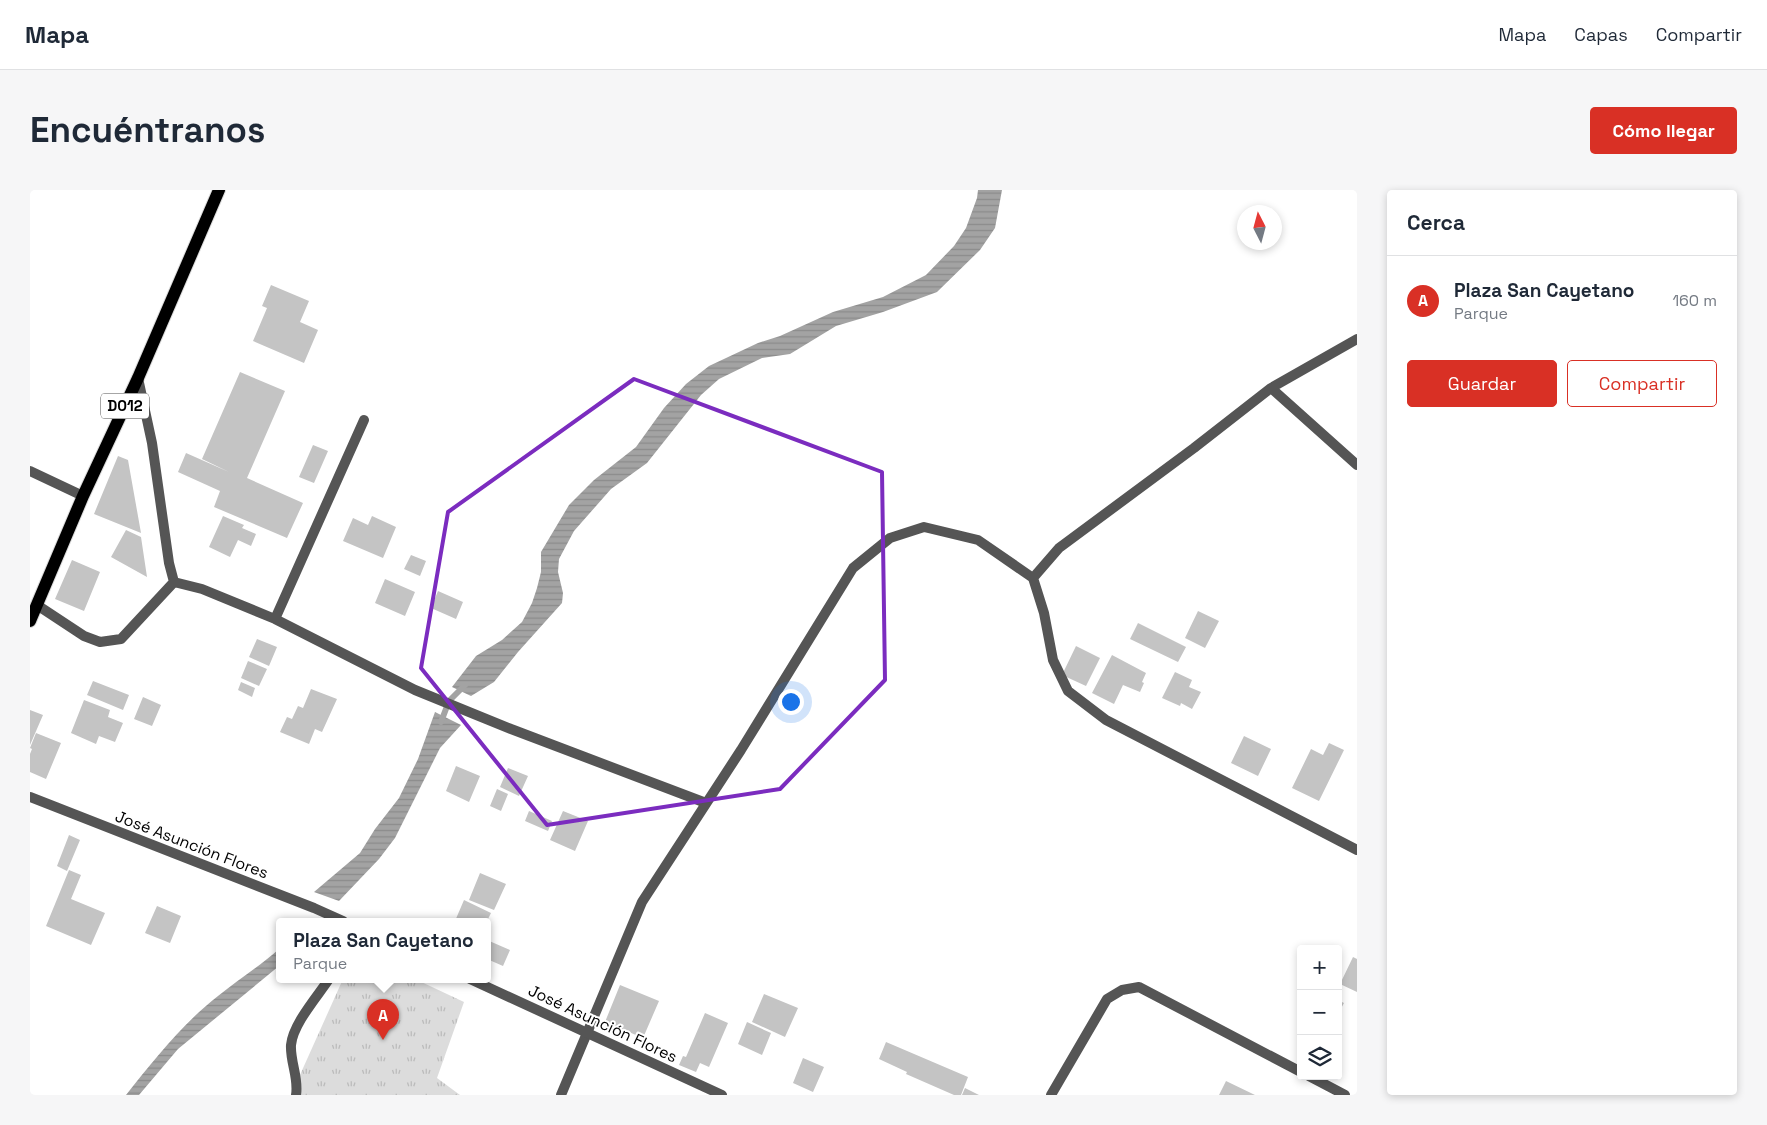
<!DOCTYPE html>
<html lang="es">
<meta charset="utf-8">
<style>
body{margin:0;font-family:"Space Grotesk",sans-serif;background:#f6f6f7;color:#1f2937}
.controls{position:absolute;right:15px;bottom:15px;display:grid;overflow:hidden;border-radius:5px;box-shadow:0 2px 8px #0003}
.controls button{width:45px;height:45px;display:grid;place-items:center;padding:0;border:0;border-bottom:1px solid #e0e1e3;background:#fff;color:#1f2937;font:25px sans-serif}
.compass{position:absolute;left:1207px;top:15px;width:45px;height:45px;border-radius:50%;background:#fff;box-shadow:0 2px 8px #0003;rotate:354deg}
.you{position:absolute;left:760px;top:511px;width:18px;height:18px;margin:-12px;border:4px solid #fff;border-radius:50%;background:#1a73e8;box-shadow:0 0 0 8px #1a73e833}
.badge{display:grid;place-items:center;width:32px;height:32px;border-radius:50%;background:#d93025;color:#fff;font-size:16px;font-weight:700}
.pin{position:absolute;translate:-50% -41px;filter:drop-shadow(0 1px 2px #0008)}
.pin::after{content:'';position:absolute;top:26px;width:18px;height:15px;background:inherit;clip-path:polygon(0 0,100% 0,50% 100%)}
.popup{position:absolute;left:246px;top:728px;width:215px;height:65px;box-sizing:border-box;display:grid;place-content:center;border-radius:5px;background:#fff;filter:drop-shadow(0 1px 4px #0005);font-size:16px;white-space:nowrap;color:#747a83}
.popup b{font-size:19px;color:#1f2937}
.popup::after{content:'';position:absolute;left:50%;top:100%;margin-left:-10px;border:10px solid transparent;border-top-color:#fff}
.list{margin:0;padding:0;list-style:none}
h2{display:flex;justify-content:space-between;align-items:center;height:65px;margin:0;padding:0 20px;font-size:21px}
h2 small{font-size:16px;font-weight:400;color:#747a83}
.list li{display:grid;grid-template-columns:32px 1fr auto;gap:15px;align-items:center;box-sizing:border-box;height:90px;padding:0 20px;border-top:1px solid #e0e1e3}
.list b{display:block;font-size:19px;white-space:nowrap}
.list p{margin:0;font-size:16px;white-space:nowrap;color:#747a83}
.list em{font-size:16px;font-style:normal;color:#747a83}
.actions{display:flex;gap:10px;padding:15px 20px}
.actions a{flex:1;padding:11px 0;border:1px solid #d93025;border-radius:5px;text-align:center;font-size:18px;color:#d93025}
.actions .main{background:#d93025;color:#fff}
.icon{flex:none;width:28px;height:28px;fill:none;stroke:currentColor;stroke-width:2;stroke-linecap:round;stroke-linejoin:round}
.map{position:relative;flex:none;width:1327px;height:905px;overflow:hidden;border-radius:5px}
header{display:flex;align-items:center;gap:30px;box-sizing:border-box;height:70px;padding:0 25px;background:#fff;border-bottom:1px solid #e0e1e3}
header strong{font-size:24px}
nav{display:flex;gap:28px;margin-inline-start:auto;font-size:18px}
.intro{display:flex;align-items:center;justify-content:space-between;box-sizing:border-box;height:120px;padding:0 30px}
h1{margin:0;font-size:35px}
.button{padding:12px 22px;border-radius:5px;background:#d93025;color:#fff;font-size:18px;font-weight:700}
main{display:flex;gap:30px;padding:0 30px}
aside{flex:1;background:#fff;border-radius:5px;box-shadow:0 2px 8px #0003}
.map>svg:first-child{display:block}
.park{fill:url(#park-tufts)}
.water{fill:url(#water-rules)}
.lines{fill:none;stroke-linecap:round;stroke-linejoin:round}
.stream{stroke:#a3a3a3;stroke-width:6}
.building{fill:#c4c4c4}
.primary-casing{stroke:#dbdbdb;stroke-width:14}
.minor{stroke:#555;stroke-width:10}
.tertiary{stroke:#555;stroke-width:10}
.primary{stroke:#000;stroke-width:12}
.marked{fill:none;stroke:#7b2cbf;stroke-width:4;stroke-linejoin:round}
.labels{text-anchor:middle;stroke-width:4;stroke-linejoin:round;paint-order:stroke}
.shield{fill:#fff;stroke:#4c4c4c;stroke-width:1}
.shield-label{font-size:15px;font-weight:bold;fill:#000}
.street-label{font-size:16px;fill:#000;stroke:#fff}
</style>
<header>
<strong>Mapa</strong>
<nav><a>Mapa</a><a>Capas</a><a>Compartir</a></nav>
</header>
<div class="intro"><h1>Encuéntranos</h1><a class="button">Cómo llegar</a></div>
<main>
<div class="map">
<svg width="1327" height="905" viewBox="0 0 1327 905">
<defs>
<pattern id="park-tufts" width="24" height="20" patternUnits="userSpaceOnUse" patternTransform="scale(1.25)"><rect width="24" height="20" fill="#dcdcdc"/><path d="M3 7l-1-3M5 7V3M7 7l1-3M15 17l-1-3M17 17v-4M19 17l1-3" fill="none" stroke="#bbb"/></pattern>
<pattern id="water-rules" width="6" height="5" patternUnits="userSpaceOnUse" patternTransform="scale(1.25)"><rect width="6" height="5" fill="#a3a3a3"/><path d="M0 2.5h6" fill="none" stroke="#8b8b8b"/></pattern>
</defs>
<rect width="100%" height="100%" fill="#fff"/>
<!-- park -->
<path class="park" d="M313,789H385L434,812L407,888L430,905H261Z"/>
<!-- water -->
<path class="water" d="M948,0H972L965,38L950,60L907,102L853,122L806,136L760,164L732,168L689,189L671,205L617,273L581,299L544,341L529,369L528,382L533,403L532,413L488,462L464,492L441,506L422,497L446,466L472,450L492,432L502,413L507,398L511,382V362L539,315L564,290L606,257L634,218L656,194L679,176L728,153L750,146L803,122L853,107L896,85L924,56L936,38L947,8Z
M405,522L431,535L410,558L365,648L349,669L309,711L284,702L330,663L345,639L369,608L388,569Z
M249,759V776L148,859L109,905H96C124,870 152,834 188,806C208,790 230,776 249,759Z"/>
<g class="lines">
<!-- stream -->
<path class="stream" d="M411,532L419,511L435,495"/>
</g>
<!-- building -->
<path class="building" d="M241,95L279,111L270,132L288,140L274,173L223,151L237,118L232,116Z
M210,182L255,201L217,288L273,313L257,348L184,317L190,301L148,282L156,263L199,282L172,269Z
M283,255L298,261L284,293L269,287Z
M88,266L98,270L111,343L64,324Z
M193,326L214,335L212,338L226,344L221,356L208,350L200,367L179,357Z
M342,326L366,337L353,368L313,351L323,328L338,335Z
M96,340L111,347L117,387L81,367Z
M381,365L396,371L390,386L374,379Z
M42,370L70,382L54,421L25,409Z
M355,389L385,402L375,426L345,413Z
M408,401L433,412L426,429L401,418Z
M1168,421L1189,431L1175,458L1155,448Z
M1108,433L1156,457L1148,472L1100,449Z
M227,449L247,457L239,476L219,467Z
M1046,456L1070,468L1056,496L1032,485Z
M1082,465L1116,483L1112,492L1114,493L1110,502L1093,495L1084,514L1062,503Z
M218,471L237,479L229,496L211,488Z
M1145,482L1162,490L1159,497L1171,502L1162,519L1151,513L1150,516L1132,508Z
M63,491L99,505L93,520L57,505Z
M211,492L225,498L222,507L208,500Z
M281,499L307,509L292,542L285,539L279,554L250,542L257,527L262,529L268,516L273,518Z
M113,507L131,515L122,536L104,529Z
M54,510L80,520L78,527L93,533L85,552L69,546L66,554L41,543Z
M0,520L13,525L0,555Z
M6,543L31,553L16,589L0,582V564L2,559L0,558Z
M1214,546L1241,559L1228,586L1201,573Z
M1299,553L1314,560L1289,611L1262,598L1281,559L1293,565Z
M426,576L450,586L439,612L416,601Z
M478,578L498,586L489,606L470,597Z
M467,599L478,604L471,621L460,616Z
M499,621L522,631L518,641L495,631Z
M533,621L558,631L545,661L520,650Z
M39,645L50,650L37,681L27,676Z
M39,680L51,685L41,709L75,723L61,755L16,736Z
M450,683L476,694L464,720L439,710Z
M434,710L461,723L457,731H425Z
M127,716L151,726L140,753L115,743Z
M457,750L480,760L473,776L457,769Z
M1323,767L1327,769V802L1310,794Z
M590,795L629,811L613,848L575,832Z
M734,804L768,818L755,847L722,832Z
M1308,810L1314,813L1308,824Z
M675,823L698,833L679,877L670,873L666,882L649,875L653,866L656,867Z
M717,832L741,843L732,865L708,854Z
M856,852L938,887L931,905H924L876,884L877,882L849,869Z
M773,868L794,877L783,902L763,893Z
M1196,891L1225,905H1189Z
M935,898L949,905H932Z"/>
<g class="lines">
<!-- primary casing -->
<g class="primary-casing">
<path id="primary" d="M0,431L53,306L108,188L189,0"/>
</g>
<!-- minor -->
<path class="minor" d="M1327,149L1241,198L1164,258L1029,358L1003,388L1014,423L1023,470L1038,501L1076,530L1327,660
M108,188L122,253L139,373L144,392L172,399L245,429L385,500L481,539L676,613
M1241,198L1327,275
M0,281L53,306
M7,415L54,446L70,452L91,449L144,392
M245,429L334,230
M1279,886L1315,905
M266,905C269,888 260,872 261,855C263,834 287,807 299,789
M531,905L612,712L711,560L823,378L860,348L894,337L948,350L1003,388
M1021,905L1077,809L1092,800L1109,797L1271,882"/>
<!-- tertiary -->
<path class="tertiary" d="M0,607L284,718L313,731
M440,789L692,905"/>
<!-- primary -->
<use href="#primary" class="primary"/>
</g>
<!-- marked area -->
<path class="marked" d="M604,189L852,282L855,490L750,599L517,635L391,478L418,322Z"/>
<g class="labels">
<!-- shield labels -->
<rect class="shield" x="71" y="203.5" width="48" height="25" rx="4"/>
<g class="shield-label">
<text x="95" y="221">D012</text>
</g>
<!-- street labels -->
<g class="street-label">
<text transform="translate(162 654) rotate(21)" y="6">José Asunción Flores</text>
<text transform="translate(573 833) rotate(25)" y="6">José Asunción Flores</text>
</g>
</g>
</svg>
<div class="controls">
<button>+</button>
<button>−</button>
<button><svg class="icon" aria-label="layers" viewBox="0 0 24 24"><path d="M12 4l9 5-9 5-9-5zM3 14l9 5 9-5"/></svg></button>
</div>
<svg class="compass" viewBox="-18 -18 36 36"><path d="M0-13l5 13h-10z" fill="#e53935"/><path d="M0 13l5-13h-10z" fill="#747a83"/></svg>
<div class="you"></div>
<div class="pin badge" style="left:353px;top:850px">A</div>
<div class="popup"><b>Plaza San Cayetano</b>Parque</div>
</div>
<aside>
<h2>Cerca<small></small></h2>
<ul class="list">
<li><span class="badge">A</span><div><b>Plaza San Cayetano</b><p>Parque</p></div><em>160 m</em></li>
</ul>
<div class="actions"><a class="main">Guardar</a><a>Compartir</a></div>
</aside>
</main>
